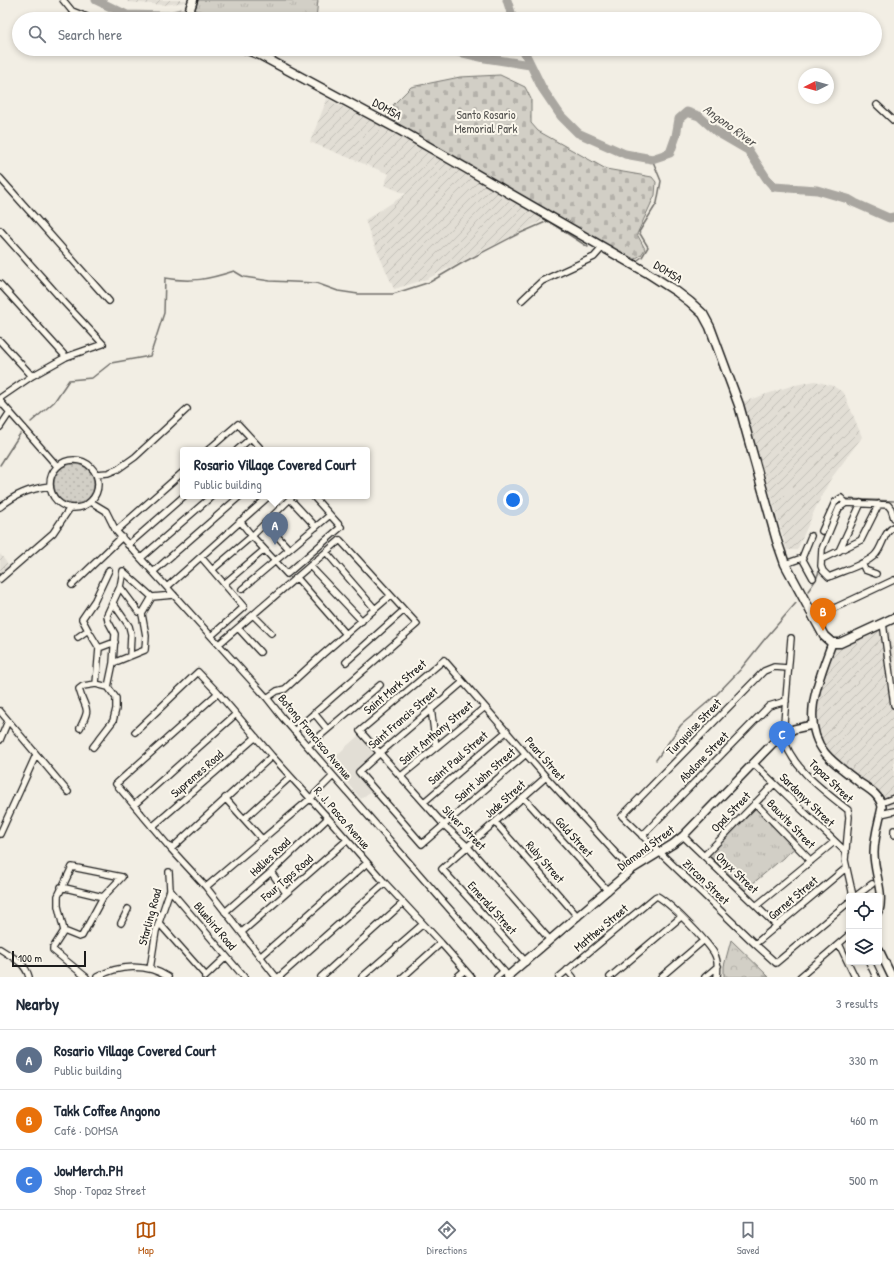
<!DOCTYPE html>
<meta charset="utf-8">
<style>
body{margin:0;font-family:"Patrick Hand",sans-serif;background:#f6f6f7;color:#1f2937}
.controls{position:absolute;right:12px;bottom:12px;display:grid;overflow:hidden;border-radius:4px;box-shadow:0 2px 6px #0003}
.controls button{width:36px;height:36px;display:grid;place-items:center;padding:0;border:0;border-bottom:1px solid #e0e1e3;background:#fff;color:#1f2937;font:20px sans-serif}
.compass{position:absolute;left:798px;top:68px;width:36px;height:36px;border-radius:50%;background:#fff;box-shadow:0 2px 6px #0003;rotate:264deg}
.scale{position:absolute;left:12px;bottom:10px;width:74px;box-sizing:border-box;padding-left:4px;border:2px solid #1c1c1c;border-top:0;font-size:11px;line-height:14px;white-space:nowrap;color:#1c1c1c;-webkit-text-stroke:3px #fbf7ec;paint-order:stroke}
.you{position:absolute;left:513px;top:500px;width:14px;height:14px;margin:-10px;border:3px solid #fff;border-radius:50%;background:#1a73e8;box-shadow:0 0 0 6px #1a73e833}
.badge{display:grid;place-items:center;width:26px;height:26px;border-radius:50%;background:#b45309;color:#fff;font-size:13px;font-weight:700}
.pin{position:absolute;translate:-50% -33px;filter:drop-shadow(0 1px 2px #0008)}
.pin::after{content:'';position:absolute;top:21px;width:14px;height:12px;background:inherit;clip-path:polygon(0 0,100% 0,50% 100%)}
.popup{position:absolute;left:180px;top:447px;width:190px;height:52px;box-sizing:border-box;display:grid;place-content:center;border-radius:4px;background:#fff;filter:drop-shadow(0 1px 3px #0005);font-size:13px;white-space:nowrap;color:#747a83}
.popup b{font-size:15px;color:#1f2937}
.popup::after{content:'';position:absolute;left:50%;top:100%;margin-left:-8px;border:8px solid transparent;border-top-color:#fff}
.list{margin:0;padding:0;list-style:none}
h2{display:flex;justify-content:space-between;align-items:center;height:52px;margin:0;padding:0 16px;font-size:17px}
h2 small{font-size:13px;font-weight:400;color:#747a83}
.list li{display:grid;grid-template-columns:26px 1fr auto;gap:12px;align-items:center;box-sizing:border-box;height:60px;padding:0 16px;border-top:1px solid #e0e1e3}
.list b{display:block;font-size:15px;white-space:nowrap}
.list p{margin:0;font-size:13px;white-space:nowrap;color:#747a83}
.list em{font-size:13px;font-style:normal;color:#747a83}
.icon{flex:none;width:22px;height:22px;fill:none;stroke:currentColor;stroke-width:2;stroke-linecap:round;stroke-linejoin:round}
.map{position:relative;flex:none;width:894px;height:977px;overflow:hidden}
.search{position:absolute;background:#fff;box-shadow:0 2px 6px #0003;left:12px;right:12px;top:12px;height:44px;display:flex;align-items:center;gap:10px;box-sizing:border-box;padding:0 14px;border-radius:22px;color:#747a83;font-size:15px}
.sheet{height:232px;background:#fff}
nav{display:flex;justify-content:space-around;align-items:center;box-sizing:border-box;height:56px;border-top:1px solid #e0e1e3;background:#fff;font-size:11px;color:#747a83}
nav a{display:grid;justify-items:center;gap:2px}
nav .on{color:#b45309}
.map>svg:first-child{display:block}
.built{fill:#e2ded5}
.industrial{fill:url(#industrial-furrows)}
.grass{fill:url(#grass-dots);stroke:#777671}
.forest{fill:url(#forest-crowns);stroke:#777671}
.cemetery{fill:url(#cemetery-stones);stroke:#777671}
.park{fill:url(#park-tufts);stroke:#777671}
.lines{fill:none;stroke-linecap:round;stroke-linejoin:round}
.stream{stroke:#716f6b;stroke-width:1.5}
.river{stroke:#a9a6a0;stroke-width:9}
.minor-casing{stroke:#1c1c1c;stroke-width:8}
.tertiary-casing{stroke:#1c1c1c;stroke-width:10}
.secondary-casing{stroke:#1c1c1c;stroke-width:11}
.minor{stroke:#fbf7ec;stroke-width:5.5}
.tertiary{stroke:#fbf7ec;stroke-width:7}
.secondary{stroke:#fbf7ec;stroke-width:8}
.labels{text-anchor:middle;stroke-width:4;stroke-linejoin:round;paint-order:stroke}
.street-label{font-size:12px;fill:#1c1c1c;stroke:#fbf7ec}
.park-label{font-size:12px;fill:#53524f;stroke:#fbf7ec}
.water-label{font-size:13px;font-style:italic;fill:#545351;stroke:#fbf7ec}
</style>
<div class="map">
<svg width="894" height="977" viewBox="0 0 894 977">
<defs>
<pattern id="industrial-furrows" width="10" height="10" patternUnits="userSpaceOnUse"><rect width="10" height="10" fill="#e2ded5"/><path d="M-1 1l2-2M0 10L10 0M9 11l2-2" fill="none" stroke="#c1beb6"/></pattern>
<pattern id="grass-dots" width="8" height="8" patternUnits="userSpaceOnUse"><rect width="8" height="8" fill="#d2cfc6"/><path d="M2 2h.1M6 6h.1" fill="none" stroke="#b4b1aa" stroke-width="1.8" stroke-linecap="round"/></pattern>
<pattern id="forest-crowns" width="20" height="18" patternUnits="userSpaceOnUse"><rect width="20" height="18" fill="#d2cfc6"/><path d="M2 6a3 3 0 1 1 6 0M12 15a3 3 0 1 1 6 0" fill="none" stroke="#b4b1aa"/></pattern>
<pattern id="cemetery-stones" width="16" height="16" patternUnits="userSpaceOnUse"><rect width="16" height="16" fill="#d2cfc6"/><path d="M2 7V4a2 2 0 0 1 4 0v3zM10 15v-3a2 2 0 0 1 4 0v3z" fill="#b4b1aa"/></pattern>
<pattern id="park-tufts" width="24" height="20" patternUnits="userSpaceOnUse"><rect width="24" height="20" fill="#d2cfc6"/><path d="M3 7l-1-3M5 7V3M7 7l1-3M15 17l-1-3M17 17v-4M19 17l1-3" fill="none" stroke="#b4b1aa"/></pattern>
</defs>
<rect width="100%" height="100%" fill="#f2eee4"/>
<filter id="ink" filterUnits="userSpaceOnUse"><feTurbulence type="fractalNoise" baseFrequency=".025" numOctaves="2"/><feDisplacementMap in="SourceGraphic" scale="8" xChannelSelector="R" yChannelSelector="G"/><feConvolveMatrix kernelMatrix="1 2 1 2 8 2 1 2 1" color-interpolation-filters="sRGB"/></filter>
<g filter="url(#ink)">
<!-- built -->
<path class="built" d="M358,736L375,755L355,773L371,791L361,799L329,762Z"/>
<!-- industrial -->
<path class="industrial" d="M128,0H187L186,2L164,5L127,2Z
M327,99L400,135L545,219L427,279L394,289L371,237L365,220L406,194L384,185L389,174L310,142Z
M815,381L833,386L844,393L862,437L830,480L816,507L797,550H787L743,402L791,386Z
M0,554L10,567L0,576Z
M889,627L894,655V805L886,807L881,795L876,790L835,760L825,750L816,729V712L821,681L833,649Z"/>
<!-- grass -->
<path class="grass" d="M54 484a20 20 0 1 1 40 0a20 20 0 1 1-40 0Z"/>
<!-- forest -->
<path class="forest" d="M731,940L769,977H724V966Z"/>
<!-- cemetery -->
<path class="cemetery" d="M500,75L525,87L531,99V123L538,131L606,169L652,177L656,182L655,195L637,234L645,249L641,255L633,260L386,117L394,104L411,87L460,77Z"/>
<!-- park -->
<path class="park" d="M199,0H318L316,19H230L206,12L194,10L196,3Z
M755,806L796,847L745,890L708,854Z"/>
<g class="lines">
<!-- stream -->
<path class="stream" d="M635,262L642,257L648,247L639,232L657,203L661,181L652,159
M31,422L54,402L69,380L92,378L111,363L150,356L164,313L165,278C192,283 209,279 234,271L244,277L270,281L316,283L338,291L358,294H393L430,282L464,262L516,235L548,221L588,247
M0,465L20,434
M846,499L894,501
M821,545C826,530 830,512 841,501
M808,591C813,584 819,577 819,568
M656,760L681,725L716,695L740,670L764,640L796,603"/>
<!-- river -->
<path class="river" d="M96,0L127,15L168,16L180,13L197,14L208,19
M507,0L513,19
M446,49L485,58L530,65
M523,49L542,88L561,116L578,133L625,154L652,159L670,153L676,136L679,119L687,112L699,116L717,132L748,150L767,179L774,187L817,190L848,199L855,203L889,218L894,217"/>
<!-- minor casing -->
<g class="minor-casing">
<path id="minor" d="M63,0L72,11L92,19
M877,105L894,121
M0,178L109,301
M0,230L63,301L103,344L66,357L32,376L0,398
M0,284L66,357
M522,300L542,281L594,257L602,248
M0,341L32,376
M0,401L57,466
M0,427L10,412
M208,450L238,424L262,450
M237,450L251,438
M50 484a24 24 0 1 1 48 0a24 24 0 1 1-48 0Z
M96,474L108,473L118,469L135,457L187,409
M290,499L316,527
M91,502L106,511L116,531L267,698L282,717L508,976L507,977
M846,503L839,508L822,549L821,566L823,571L829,577C842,571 865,565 875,555C883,547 883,532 894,527
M846,503L888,505L891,509L894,518
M0,507C16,494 29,489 50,486
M240,521L252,536L287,574L341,527L313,496
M265,523L289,549
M116,531L183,472
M822,531L835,502L841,498L846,503
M128,545L184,496
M839,551L861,503
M326,552L375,609
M201,557L244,607L211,636
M141,558L212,496
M802,558L813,578
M822,559L861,540L879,504
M862,563L865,570L876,574
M785,564L802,558L811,536
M310,566L362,621
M212,570L252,536L293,496
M153,572L240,496
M297,578L346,634
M0,579L53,533L70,508
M224,584L264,550
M72,585L122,537
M120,587L138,611L142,614
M167,587L269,496
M242,589L330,515
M113,603L129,626L131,634L130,656
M253,615L271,633
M813,618L894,580
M883,623L894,705
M238,628L260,652
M88,630L82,619L95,600L109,570
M78,637L88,630L99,648L96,684L108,687L116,698V709L113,721L93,747
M791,638L783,735C789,766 824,791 848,810L849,817L845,860L853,896
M219,644L340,540L417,624L294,731
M99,648L115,642
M346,662L404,610
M113,663L115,634L108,621L107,615L120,587L123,571L152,597
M788,668L774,667L764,671L622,816L755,944L776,963L849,902
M463,682L380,753L359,772L422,844L526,754
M108,687L113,663L145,650L146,636L142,614L152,597L174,595
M218,693L116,784L171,849L206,887L276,977
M267,698L277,691L285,689L323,654L390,596
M431,708L436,747
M0,711L68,792
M314,713L327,729
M80,728C92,705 85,711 79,689L83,686L96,684
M135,732L198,672L218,693L272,756L328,818L385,883L441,943L471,977
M0,740L8,721
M308,746L380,685
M753,763L846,852
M401,776L485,707
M523,797L608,891
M225,798L262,839
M424,802L507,731
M755,803L811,861
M881,803L894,798
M134,805L236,714
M881,814L894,811
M244,819L290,777
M495,822L578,917
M152,827L256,737
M894,830V835
M0,834L36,755
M642,836L769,706L786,701
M683,836L777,926
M171,849L272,756
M704,856L774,784
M271,872L286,893
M61,887L103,897
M206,887L311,798L333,776
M170,890L244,977
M856,896L872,884
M756,906L834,842
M225,912L271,872L328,818
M121,923L128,909
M159,923L206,976
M64,931L79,937L82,936L103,897L122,877L72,867L58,896V906L64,931L53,948V950L86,977
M242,932L347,840
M550,940L468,847L444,825L360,731L444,660L546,777L631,870
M755,944L846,868
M839,944L855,977
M0,949C12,957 25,962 29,977
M260,957L367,863
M526,962L442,869L546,777
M869,962L876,977
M150,969L156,931L170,890L169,872
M567,970L573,977
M97,977C118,965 147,963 168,977
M205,977L226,957
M279,977L385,883
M321,977L403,903
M362,977L423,924
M403,977L441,943
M457,977L465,970
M497,977L504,971
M559,977L655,897L657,896C670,903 706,940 714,953C718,960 718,969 717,977
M610,977L681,917
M661,977L703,941
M705,977L718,966
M800,977L849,935"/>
</g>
<!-- tertiary casing -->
<g class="tertiary-casing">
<path id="tertiary" d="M832,643C820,677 799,721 825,753C835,765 848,773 860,783C869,789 880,795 882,807C879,822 874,837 874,853C874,873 884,891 879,911
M879,950L892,977
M509,977L508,976L631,870L673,844L683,836L773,743L794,729L812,725"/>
</g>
<!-- secondary casing -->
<g class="secondary-casing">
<path id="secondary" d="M189,19L190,9L193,0
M245,49L260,55L403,132L646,272L677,292L690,302L703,314L710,327L739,405L777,541L785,564L824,636L832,643H840L894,618"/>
</g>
<!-- minor -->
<use href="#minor" class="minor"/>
<!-- tertiary -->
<use href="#tertiary" class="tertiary"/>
<!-- secondary -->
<use href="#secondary" class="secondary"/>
</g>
</g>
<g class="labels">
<!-- street labels -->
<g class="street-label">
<text transform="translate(387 109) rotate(29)" y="4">DOMSA</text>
<text transform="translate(668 272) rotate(32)" y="4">DOMSA</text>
<text transform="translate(395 687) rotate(-40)" y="4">Saint Mark Street</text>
<text transform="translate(403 718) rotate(-41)" y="4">Saint Francis Street</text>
<text transform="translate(694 727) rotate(-46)" y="4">Turquoise Street</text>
<text transform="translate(436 733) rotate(-40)" y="4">Saint Anthony Street</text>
<text transform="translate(315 737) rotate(50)" y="4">Botong Francisco Avenue</text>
<text transform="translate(704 757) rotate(-46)" y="4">Abalone Street</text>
<text transform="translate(458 758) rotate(-41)" y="4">Saint Paul Street</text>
<text transform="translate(545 759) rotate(49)" y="4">Pearl Street</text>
<text transform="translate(197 774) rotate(-41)" y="4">Supremes Road</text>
<text transform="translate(485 775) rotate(-41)" y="4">Saint John Street</text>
<text transform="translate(831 781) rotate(44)" y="4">Topaz Street</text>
<text transform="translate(505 799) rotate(-42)" y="4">Jade Street</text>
<text transform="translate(807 800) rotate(44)" y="4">Sardonyx Street</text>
<text transform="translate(731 812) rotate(-46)" y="4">Opal Street</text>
<text transform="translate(342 818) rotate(49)" y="4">R. J. Pasco Avenue</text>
<text transform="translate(791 824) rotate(46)" y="4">Bauxite Street</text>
<text transform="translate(464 828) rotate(46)" y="4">Silver Street</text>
<text transform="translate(574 837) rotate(48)" y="4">Gold Street</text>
<text transform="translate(646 848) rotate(-36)" y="4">Diamond Street</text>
<text transform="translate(270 857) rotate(-43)" y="4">Hollies Road</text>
<text transform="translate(545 862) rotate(49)" y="4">Ruby Street</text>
<text transform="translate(737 873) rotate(44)" y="4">Onyx Street</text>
<text transform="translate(287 878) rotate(-41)" y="4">Four Tops Road</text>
<text transform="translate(706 882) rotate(44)" y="4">Zircon Street</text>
<text transform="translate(793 898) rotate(-40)" y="4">Garnet Street</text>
<text transform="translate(492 908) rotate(48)" y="4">Emerald Street</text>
<text transform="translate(150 917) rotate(-75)" y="4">Starling Road</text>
<text transform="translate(215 926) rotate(50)" y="4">Bluebird Road</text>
<text transform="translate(601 928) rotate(-40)" y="4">Matthew Street</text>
</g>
<!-- park labels -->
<g class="park-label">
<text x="486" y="119">Santo Rosario<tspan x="486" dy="14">Memorial Park</tspan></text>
</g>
<!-- water labels -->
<g class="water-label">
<text transform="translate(730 125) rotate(36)" y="5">Angono River</text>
</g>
</g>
</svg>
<div class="controls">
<button><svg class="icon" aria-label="locate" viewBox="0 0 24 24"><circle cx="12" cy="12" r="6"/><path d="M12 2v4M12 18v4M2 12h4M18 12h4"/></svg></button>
<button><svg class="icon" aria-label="layers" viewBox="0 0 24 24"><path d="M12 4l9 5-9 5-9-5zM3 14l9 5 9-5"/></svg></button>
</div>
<svg class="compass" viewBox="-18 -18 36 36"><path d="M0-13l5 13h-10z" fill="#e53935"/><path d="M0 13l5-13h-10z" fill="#747a83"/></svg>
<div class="scale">100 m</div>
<div class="you"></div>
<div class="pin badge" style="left:275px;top:545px;background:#5c6f8a">A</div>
<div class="popup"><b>Rosario Village Covered Court</b>Public building</div>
<div class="pin badge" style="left:823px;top:631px;background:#e8710a">B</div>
<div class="pin badge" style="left:782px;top:754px;background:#3f7fe0">C</div>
<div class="search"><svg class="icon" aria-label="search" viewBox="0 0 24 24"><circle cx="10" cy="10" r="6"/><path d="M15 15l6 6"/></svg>Search here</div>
</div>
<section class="sheet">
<h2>Nearby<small>3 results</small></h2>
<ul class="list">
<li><span class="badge" style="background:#5c6f8a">A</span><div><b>Rosario Village Covered Court</b><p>Public building</p></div><em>330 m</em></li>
<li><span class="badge" style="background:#e8710a">B</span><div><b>Takk Coffee Angono</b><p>Café · DOMSA</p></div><em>460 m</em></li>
<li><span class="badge" style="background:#3f7fe0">C</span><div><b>JowMerch.PH</b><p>Shop · Topaz Street</p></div><em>500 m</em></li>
</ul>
</section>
<nav>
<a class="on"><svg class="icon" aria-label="map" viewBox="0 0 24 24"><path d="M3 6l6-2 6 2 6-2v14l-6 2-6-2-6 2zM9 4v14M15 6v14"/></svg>Map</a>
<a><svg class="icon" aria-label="directions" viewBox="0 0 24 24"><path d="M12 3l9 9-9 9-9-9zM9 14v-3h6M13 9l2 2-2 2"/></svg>Directions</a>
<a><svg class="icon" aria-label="saved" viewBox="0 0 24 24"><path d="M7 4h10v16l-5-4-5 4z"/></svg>Saved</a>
</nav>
